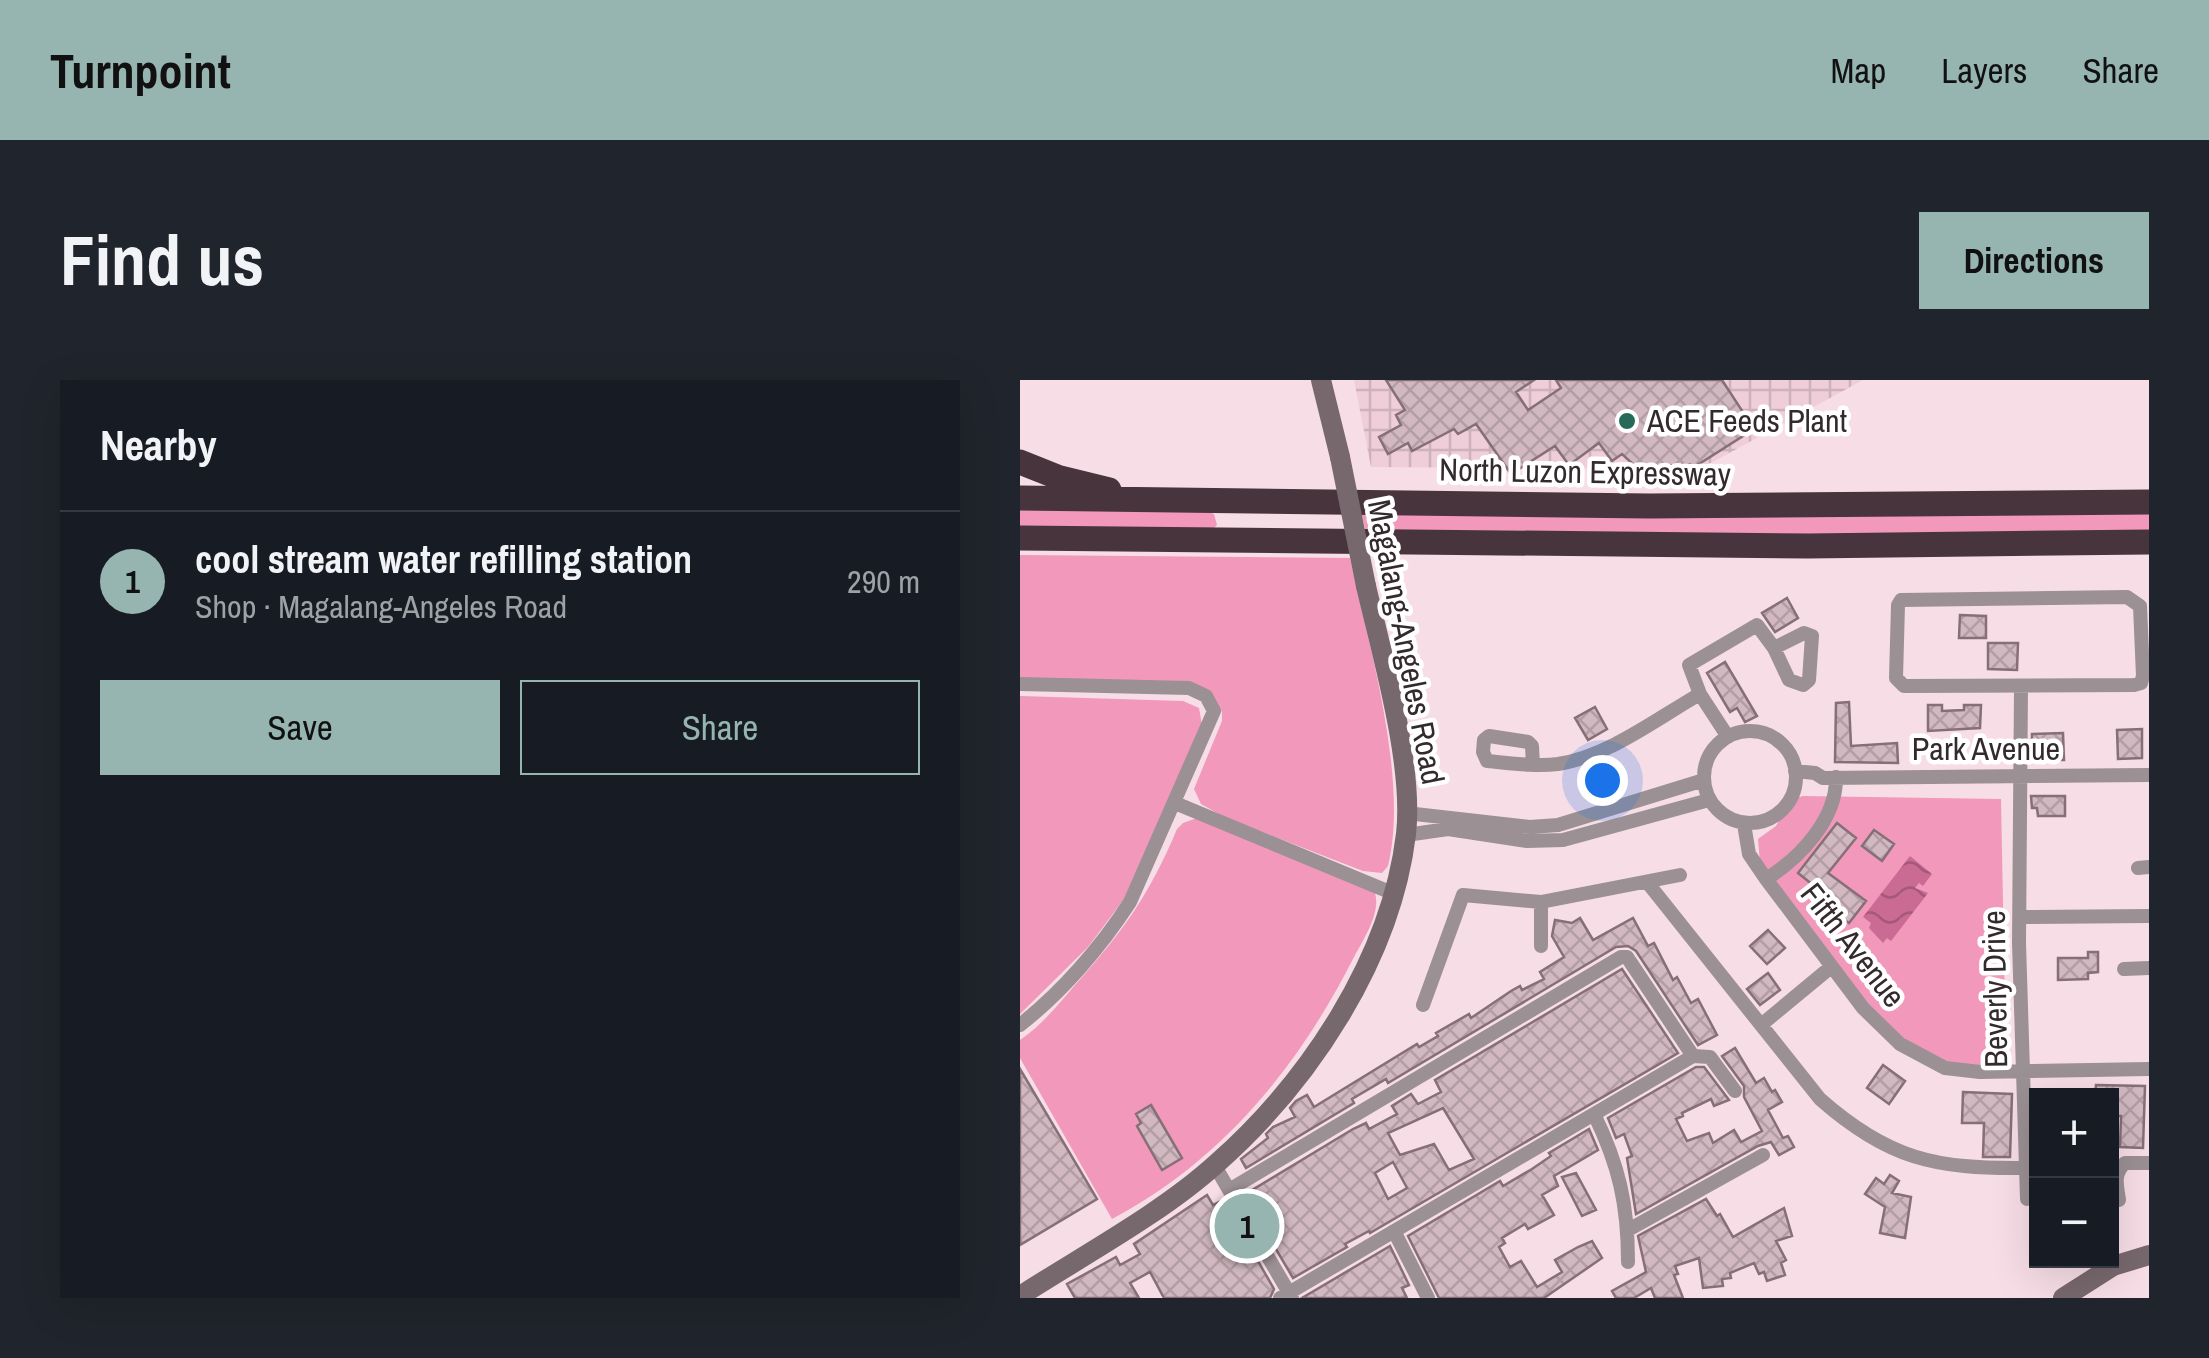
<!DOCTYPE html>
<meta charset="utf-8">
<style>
body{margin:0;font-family:"Archivo Narrow",sans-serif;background:#20242c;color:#f1f3f6}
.controls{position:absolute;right:30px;bottom:30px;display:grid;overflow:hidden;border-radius:0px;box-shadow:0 10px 40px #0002}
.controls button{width:90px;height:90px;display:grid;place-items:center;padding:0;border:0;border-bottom:2px solid #363941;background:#171b24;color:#f1f3f6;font:50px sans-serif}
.you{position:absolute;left:582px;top:400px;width:35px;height:35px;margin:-25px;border:8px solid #fff;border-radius:50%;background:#1a73e8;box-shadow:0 0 0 15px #1a73e833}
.badge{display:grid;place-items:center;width:65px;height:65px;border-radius:50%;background:#97b5b0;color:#111;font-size:32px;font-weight:700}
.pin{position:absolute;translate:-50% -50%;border:5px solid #fff;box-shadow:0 2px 10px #0006}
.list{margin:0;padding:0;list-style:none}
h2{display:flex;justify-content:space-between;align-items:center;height:130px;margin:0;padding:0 40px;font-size:42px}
h2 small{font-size:32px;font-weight:400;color:#9ea1a6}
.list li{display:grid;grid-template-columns:65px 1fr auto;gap:30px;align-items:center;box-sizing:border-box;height:140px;padding:0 40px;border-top:2px solid #363941}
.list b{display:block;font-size:38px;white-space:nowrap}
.list p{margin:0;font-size:32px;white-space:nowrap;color:#9ea1a6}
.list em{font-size:32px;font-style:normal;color:#9ea1a6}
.actions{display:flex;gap:20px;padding:30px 40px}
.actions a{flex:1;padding:22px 0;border:2px solid #97b5b0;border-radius:0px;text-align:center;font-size:35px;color:#97b5b0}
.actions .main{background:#97b5b0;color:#111}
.map{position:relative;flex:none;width:1129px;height:918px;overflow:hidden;border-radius:0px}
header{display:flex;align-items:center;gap:60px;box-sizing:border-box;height:140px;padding:0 50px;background:#97b5b0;color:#111}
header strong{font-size:48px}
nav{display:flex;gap:55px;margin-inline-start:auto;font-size:35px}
.intro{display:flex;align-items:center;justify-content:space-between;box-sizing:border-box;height:240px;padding:0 60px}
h1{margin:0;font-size:70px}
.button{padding:25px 45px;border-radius:0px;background:#97b5b0;color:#111;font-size:35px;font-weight:700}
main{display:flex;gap:60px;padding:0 60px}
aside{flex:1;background:#171b24;border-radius:0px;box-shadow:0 10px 40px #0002}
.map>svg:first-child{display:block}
.industrial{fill:url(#industrial-grid)}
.green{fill:#f198bb}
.water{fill:url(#water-waves)}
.building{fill:url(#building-cross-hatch);stroke:#866f77;stroke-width:2.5;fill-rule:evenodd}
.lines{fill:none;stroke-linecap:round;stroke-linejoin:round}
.street{stroke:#9b9094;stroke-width:14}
.secondary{stroke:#77686d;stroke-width:20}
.highway{stroke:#48343c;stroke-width:25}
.secondary-bridge{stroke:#77686d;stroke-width:20}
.poi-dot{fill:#286a5a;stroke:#fff;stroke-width:4}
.labels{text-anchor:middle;stroke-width:9;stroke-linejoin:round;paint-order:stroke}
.poi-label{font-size:32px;fill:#332a2d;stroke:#fff;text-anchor:start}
.street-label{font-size:32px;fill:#332a2d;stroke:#fff}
</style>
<header>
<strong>Turnpoint</strong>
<nav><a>Map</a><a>Layers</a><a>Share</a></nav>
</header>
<div class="intro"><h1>Find us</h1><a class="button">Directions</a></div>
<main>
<aside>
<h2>Nearby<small></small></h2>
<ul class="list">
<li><span class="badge">1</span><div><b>cool stream water refilling station</b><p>Shop · Magalang-Angeles Road</p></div><em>290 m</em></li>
</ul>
<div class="actions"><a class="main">Save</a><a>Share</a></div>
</aside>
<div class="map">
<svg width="1129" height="918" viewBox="0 0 1129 918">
<defs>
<pattern id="industrial-grid" width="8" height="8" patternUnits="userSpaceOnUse" patternTransform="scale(2.5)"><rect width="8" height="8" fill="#efced9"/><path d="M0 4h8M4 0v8" fill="none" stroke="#cdb1bb"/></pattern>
<pattern id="water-waves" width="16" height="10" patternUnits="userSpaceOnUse" patternTransform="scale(2.5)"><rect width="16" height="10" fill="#ca6b93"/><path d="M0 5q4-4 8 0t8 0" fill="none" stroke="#a55878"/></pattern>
<pattern id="building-cross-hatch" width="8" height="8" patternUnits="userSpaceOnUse" patternTransform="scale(2.5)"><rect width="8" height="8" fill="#d1b8c1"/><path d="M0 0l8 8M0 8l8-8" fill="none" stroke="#b49ea6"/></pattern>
</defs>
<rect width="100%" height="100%" fill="#f7dde6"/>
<!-- industrial -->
<path class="industrial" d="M334,0H843L680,89L351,87Z"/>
<!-- green -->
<path class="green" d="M0,126L187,131L194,134L197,145L191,151L0,149Z
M1129,129V155L347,156L341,132Z
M0,175L330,178C349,266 389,400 368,486L362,493L343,491L206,438L181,424L174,409L202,341V332L188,312L0,299Z
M0,316L163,321L179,328L182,345L104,519L68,567L0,634Z
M783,416L981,419L986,681L977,687L917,681L862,646L740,482L738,459L756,446L771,419Z
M174,439H184L355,513C361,533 343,560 334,577C279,686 202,781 92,839L0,678V660C22,645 38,625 55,605C102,553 130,514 157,449L163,443Z"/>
<!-- water -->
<path class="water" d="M890,476L912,494L903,506L899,503L895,508L908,513L871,561L867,558L863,563L849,548L851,543L843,537Z"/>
<!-- building -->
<path class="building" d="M366,0H514L496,12L508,30L541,8L536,0H702L734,49L679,84L616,87L602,74L592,81L579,63L549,85L535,66L491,94L456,44L438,54L434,49L392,71L388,63L368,74L359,57L381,45L376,35L385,30Z
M767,218L778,238L755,252L742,233Z
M940,235L966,236V258H939Z
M968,263H998L997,290L968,289Z
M705,282L737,336L725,342L717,328L710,332L687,293Z
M829,322L831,366L877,363L878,383L815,382L816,323Z
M908,325H922V331L944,330V325H961L960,348L908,351Z
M575,327L587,349L568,360L555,338Z
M1122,349V378L1098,379L1097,350Z
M1043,353L1044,380H1012V354Z
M1011,416H1045V436H1018L1017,428H1012Z
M817,443L836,458L808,493L846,521L829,543L797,520L803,513L778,493Z
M854,450L874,464L862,481L842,466Z
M560,538L573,560L613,538L628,566L634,563L653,600L657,597L671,623L678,619L697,655L678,665L616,571L608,566L596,567L368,703L366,699L332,719L334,723L226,788L221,779L248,758L246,754L253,747L275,737L270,728L276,721L287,715L294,727L397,664L399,667L418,656L416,653L449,634L451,638L491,611L500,606L502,610L524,599L520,592L544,577L532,556L535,540L552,543Z
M748,550L765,568L747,584L730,566Z
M1068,572H1078V592L1068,593V599L1038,600V578H1068Z
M602,589L658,673L350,853L349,851L325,864L327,867L273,898L224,815L333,749L346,743L349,749L377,734L372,726L391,714L398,724L421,712L415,700ZM423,728L454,779L429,790L414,764L380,775L368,753ZM373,782L387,808L368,819L355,793Z
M748,593L760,610L740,625L727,609Z
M715,668L736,703L744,698L752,712L755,710L762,722L748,730L763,758L768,756L774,767L759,775L751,762L738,766L616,834L607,778L612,776L604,754L596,758L588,738L676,687H684L709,720L694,726L691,719L662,733L663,736L656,739L667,761L689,753L693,763L714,750L721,762L742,751L724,717V706L702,676Z
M863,685L885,701L869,724L847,708Z
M0,689L77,819L0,865Z
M1076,705L1125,706L1123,768L1100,767L1101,736H1092V716H1075Z
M943,712L992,714L990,777H963L964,743H942Z
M131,725L162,778L142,790L117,746L121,743L116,734Z
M569,749L578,770L534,796L538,806L522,815L534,835L508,849L505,844L482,858L485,863L479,867L490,887L501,881L517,907L542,892L535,880L558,867L572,861L582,878L524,918H419L388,856L480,801L483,806L512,789L531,776L529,773Z
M556,793L576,830L562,836L542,797Z
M870,795L879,801L872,813L891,817L885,858L860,853L865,827L845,814L856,798L864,804Z
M187,815L193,825L203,820L254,909L250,918H144L130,892L110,903L119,918H55L47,904L96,877L100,885L120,874L114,864Z
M686,819L697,836L700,834L713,857L764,828L772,856L756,861L766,880L761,883L765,895L747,901L744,892L739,894L734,883L710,893L711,898L702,899L703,906L683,908L679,878L655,886L658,894L654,895L663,918H635L631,908L614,918H596L592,911L626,892L618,856Z
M370,866L389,905L382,908L387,918H282Z"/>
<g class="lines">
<!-- street -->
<path class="street" d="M1107,217L1120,226L1123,296L1121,303L1114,305L884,306L876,298L878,225L881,220Z
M0,304L169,308L186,316L194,331L110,522C81,567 42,612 0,645
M1001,307L999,563L1007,819
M684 397a46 46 0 1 1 92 0a46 46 0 1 1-92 0Z
M708,357L680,314L669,285L737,245L754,268L769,300L783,305L789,300L792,256L784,253L754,268
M513,385L512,366L508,362L469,356L464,360L463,372L467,381C490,383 515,387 538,384C589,376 636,339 680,314
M775,391L795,393L803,398L1129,395
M155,423L372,513
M386,433L510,447L538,445L684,400
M724,444L729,474L746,499L843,628L880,664L925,688L960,692L1129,689
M386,455L428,449L507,461L543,460L689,420
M1118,488L1129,487
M746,499C780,478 817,439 816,397
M627,502L800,719C868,779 915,789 1004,788
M521,522V566
M1000,537L1129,536
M1104,589L1129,588
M403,625L443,515L521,522L660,495
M741,645L811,587
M574,734C599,785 608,825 608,882
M195,786L272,918
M209,810L601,577H607L673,676
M1099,820C1097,805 1093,794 1105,783H1129
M608,850L743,775
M374,851L408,918
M260,918L673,676L690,677L715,711"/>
<!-- secondary -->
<path class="secondary" d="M301,0L320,77
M0,916C62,876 142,833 196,784C289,702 371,579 386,454C394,385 362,275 346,206
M1043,918L1093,886L1129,875"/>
<!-- highway -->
<path class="highway" d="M0,82L40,98L89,110
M0,118L629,126L1129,122
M0,158L788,166L1129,162"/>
<!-- secondary-bridge -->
<path class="secondary-bridge" d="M320,77L346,206"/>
</g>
<!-- markers -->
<circle class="poi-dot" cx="607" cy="41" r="10"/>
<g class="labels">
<!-- poi labels -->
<g class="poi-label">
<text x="627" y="52">ACE Feeds Plant</text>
</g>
<!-- street labels -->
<g class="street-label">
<text transform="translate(565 92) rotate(1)" y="11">North Luzon Expressway</text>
<text transform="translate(386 262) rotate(79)" y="11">Magalang-Angeles Road</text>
<text x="966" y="380">Park Avenue</text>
<text transform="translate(833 565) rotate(52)" y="11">Fifth Avenue</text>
<text transform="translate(975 609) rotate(-91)" y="11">Beverly Drive</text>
</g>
</g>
</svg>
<div class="controls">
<button>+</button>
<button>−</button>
</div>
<div class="you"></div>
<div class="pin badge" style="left:227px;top:846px">1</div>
</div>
</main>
